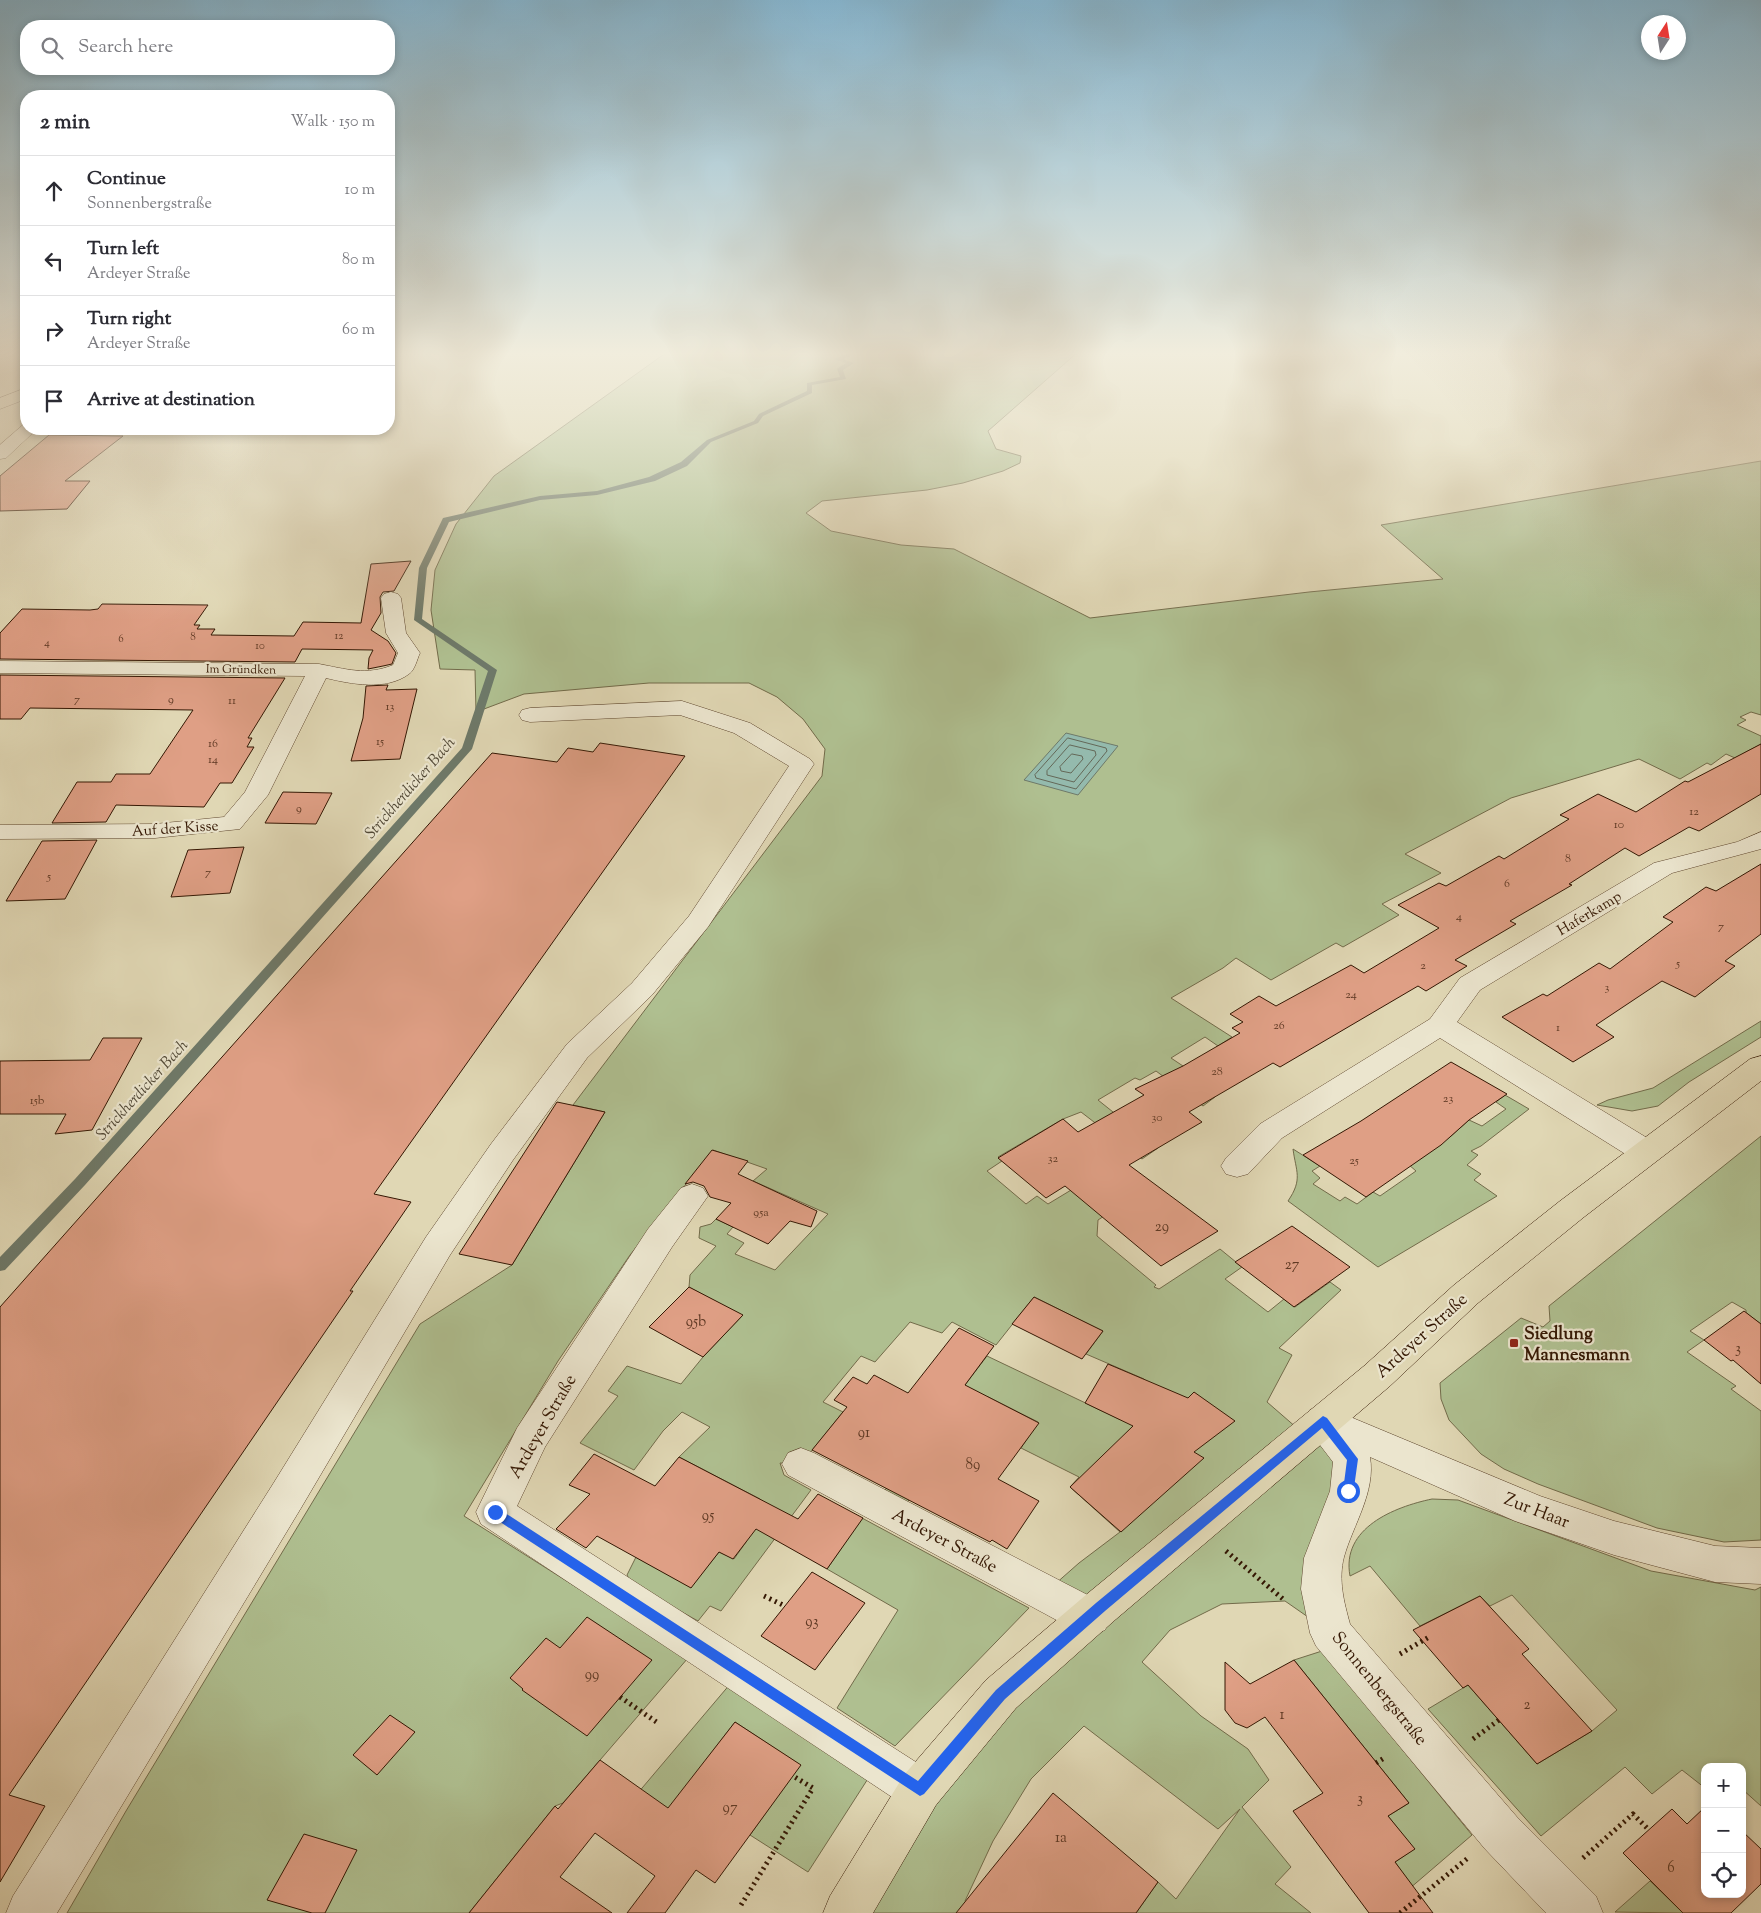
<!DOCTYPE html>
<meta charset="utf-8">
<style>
body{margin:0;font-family:"Sorts Mill Goudy",serif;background:#f7f7f7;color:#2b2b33}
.controls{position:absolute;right:15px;bottom:15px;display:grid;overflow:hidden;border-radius:10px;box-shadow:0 2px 8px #0003}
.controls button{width:45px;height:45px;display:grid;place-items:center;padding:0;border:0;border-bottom:1px solid #e1e1e2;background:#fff;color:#2b2b33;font:25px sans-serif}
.compass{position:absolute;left:1641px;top:15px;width:45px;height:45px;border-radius:50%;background:#fff;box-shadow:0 2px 8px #0003;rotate:12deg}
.stop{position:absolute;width:15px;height:15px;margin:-11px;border:4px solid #2563eb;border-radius:50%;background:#fff}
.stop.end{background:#2563eb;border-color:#fff;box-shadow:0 1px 5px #0008}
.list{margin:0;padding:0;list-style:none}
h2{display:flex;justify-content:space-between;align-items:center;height:65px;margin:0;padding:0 20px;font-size:21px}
h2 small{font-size:16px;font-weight:400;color:#7c7c81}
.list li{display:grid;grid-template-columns:32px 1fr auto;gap:15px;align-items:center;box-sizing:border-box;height:70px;padding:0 20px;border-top:1px solid #e1e1e2}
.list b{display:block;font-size:19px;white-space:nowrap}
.list p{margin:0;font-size:16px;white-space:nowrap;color:#7c7c81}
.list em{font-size:16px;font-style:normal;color:#7c7c81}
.icon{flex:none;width:28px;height:28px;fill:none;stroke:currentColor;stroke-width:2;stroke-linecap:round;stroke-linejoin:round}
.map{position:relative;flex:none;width:1761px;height:1913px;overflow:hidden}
.search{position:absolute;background:#fff;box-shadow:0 2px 8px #0003;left:20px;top:20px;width:375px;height:55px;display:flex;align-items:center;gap:12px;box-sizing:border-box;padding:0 18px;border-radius:20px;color:#7c7c81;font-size:19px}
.panel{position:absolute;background:#fff;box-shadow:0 2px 8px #0003;left:20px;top:90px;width:375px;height:345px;border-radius:20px}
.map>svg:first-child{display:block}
.green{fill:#afbf90;stroke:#726b4a}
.water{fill:#94baad;stroke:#6e7969}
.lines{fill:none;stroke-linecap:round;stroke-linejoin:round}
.shore{stroke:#646858;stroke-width:1}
.stream{fill:#6e7969;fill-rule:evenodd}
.building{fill:#df9f85;stroke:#341703}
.minor-casing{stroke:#5f472f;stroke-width:1}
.major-casing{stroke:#341703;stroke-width:1}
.path{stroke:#341703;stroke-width:5;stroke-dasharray:2 4;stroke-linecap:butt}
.minor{fill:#ebe5ce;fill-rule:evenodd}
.major{fill:#e0d7b4;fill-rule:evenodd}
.route{fill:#2563eb}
.poi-dot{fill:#8f2418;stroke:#ebe5ce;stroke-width:2}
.labels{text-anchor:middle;stroke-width:4.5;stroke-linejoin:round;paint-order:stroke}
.far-number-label{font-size:11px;fill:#5f3924}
.far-street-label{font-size:12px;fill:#341703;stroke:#ebe5ce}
.number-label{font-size:12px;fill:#5f3924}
.street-label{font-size:15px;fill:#341703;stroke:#ebe5ce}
.near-number-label{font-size:15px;fill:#5f3924}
.water-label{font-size:16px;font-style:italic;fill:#514836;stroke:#ebe5ce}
.near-poi-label{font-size:18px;font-weight:bold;fill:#341703;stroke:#ebe5ce;text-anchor:start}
.near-street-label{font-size:18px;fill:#341703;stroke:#ebe5ce}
</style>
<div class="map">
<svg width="1761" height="1913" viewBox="0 0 1761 1913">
<rect width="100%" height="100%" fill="#e0d7b4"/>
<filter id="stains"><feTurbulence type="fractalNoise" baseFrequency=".004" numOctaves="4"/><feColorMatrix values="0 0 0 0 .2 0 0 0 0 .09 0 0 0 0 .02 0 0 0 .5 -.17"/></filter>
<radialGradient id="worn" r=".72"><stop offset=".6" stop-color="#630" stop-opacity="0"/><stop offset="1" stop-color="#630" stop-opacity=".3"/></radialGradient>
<!-- green -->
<path class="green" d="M667,352H1078L988,431L996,449L1021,456L1020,463L1003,471L963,483L927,490L822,501L806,513L831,531L901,545L954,549L1090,618L1309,592L1443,579L1381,525L1761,461V715L1751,712L1740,717L1746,720L1737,725L1761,736V744L1735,758L1726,754L1711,765L1707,763L1680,779L1639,759L1511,798L1405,854L1441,873L1382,904L1399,915L1343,947L1336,943L1271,980L1236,958L1223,968L1171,998L1232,1037L1218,1046L1205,1037L1171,1058L1183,1066L1177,1070L1215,1097L1203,1106L1156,1071L1140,1080L1135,1078L1098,1100L1158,1148L1142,1159L1081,1112L1063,1119L998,1157L1002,1161L987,1171L1026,1204L1037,1196L1048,1204L1091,1178L1124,1203L1098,1220L1097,1236L1156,1285L1154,1287L1159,1289L1220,1249L1242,1267L1225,1279L1268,1312L1284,1299L1295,1307L1330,1282L1341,1290L1279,1348L1292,1355L1267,1402L1305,1435L1352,1459L1331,1633L1285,1601L1222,1604L1170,1630L1142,1662L1201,1716L1248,1749L1269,1780L1242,1807L1291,1867L1275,1884L1311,1913H1136L1158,1882L1176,1899L1240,1809L1218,1829L1084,1726L1031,1779L993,1841L965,1901L978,1913H845L1090,1617L1054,1585L1079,1563L1120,1532L1070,1487L1079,1477L1021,1448L1038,1422L988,1397L905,1505L882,1494L987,1356L1119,1419L1144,1379L1086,1354L1103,1331L1034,1297L996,1345L952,1322L942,1333L910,1322L875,1362L861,1356L823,1402L843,1412L801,1464L780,1463L784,1475L811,1490L721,1611L710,1606L698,1621L632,1584L627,1575L636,1557L691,1587L719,1552L734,1559L746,1542L760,1499L679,1457L710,1427L682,1412L663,1431L634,1470L580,1443L618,1396L608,1391L627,1366L681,1384L703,1357L742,1316L689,1287L690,1275L716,1246L699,1238L700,1227L711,1224L716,1219L733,1227L727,1234L744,1243L735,1254L775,1270L828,1214L753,1181L767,1169L713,1150L630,1255L558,1361L464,1516L688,1658L563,1803L555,1806L469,1913H67L126,1811L420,1324L512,1265L605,1112L573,1105L822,776L825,749L803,719L777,697L749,683H649L524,694L476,712L475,670L440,669L431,610L435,570L456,524L494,476Z
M1761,1021V1037L1689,1082L1658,1106L1632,1111L1597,1105L1608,1100L1653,1088Z
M1505,1095L1529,1109L1481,1146L1471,1151L1478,1155L1467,1165L1481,1174L1474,1180L1497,1196L1378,1267L1288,1201C1303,1179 1296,1172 1293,1149L1320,1166L1312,1171L1320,1178L1313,1184L1340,1201L1345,1197L1357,1204L1373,1192L1380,1196L1416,1171L1408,1164L1450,1137L1469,1120L1482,1126L1506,1109L1496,1102Z
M1761,1136V1324L1746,1313V1310L1732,1302L1690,1331L1704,1340L1687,1352L1736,1386L1731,1389L1761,1411V1540L1724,1542L1657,1528L1538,1484L1504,1469L1481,1454L1449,1420L1441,1399L1440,1383L1521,1318L1543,1327L1550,1321L1549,1306Z
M1432,1499L1458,1500L1651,1571L1755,1590L1761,1587V1806L1742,1789V1767H1705V1788L1682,1770L1652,1794L1625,1767L1541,1836L1428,1709L1468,1685L1537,1764L1592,1731L1617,1710L1512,1595L1490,1606L1480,1596L1420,1626L1370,1566L1350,1576C1341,1528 1394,1507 1432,1499Z
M862,1518L1029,1608L895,1746L837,1708L898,1610L827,1569Z
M1322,1651L1472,1835L1381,1913H1370L1365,1908L1408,1881L1395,1862L1414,1849L1388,1816L1409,1803L1294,1660Z
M731,1683L871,1774L808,1872L750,1835L800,1765L735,1722L650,1833H604Z
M1650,1881L1683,1913L1615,1912Z"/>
<!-- water -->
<path class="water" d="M1066,733L1118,746L1078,795L1024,780Z"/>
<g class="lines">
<!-- shore -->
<path class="shore" d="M1068,738L1106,748L1107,751L1076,789L1036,778L1035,775Z
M1070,745L1095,751L1096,755L1074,782L1047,775V771Z
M1072,754L1082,756L1083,759L1071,773L1061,771L1060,767Z"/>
<!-- stream -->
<path class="stream" d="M852,352H861L843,359L854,363L843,370L846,379L812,385V393L763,416L758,423L711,442L687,466L655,481L597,495L540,500L449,522L427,568L422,619L497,670L472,749L85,1185L5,1270L0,1271V1257L75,1179L462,748L488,671L414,620L419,568L443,518L540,496L597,491L649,477L681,462L707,440L754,421L759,414L807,391V383L840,377L837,369L846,363L834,359Z"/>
</g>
<!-- building -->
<path class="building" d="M49,435L123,436L65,481H90L67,509L0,511V476Z
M411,561L394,591L383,592L380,597L381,613L371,630L388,641L396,653L392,664L383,666L368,669L369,658L373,650L302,649L295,662L0,659V633L22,609L90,610L98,609L102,604L208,605L194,625H200L197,629H215L211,635L294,636L303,622L361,623L371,564Z
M0,675L285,678L248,738H252L247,747H254L232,783H220L204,807L116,805L106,822L52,823L77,782H111L116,774H150L193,710L30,708L21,719H0Z
M388,685L386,690L417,689L400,759L351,761L363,718L366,686Z
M600,743L685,756L374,1194L411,1202L350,1291H353L9,1795L45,1806L0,1882V1307L492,753L557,762L568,748L593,752Z
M1761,744V794L1699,831L1689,827L1639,856L1625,848L1569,884L1572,885L1510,921L1516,924L1455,960L1467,966L1426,991L1418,986L1280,1067L1273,1063L1189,1112L1202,1122L1129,1165L1218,1231L1161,1266L1065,1186L1046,1198L998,1158L1063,1119L1078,1132L1144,1095L1135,1089L1183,1066L1240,1033L1232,1028L1243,1022L1230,1014L1259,996L1276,1006L1351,965L1364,973L1439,928L1398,905L1439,883L1446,886L1499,856L1504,859L1569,819L1560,815L1598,794L1636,812L1685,781L1688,782Z
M283,792L332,793L316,824L265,823Z
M97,840L65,899L6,901L42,841Z
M244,847L230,893L171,897L188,850Z
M1761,864V934L1725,961L1735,966L1695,997L1662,981L1596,1025L1614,1037L1573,1062L1502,1017L1543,994L1547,996L1599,963L1610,969L1673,922L1663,917L1706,887L1716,891Z
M103,1038H142L92,1130L55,1134L66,1114H0V1061L90,1060Z
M1451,1062L1507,1094L1469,1120L1441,1145L1366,1197L1303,1155L1361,1121Z
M557,1102L605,1112L512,1265L459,1254Z
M712,1150L748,1161L738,1174L817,1211L811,1227L790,1221L768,1244L716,1219L731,1203L710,1197L704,1186L693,1182L685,1184Z
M1292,1226L1350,1267L1294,1307L1235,1262Z
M689,1287L743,1315L703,1357L649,1327Z
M1034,1297L1103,1331L1082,1359L1012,1324Z
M1744,1311L1761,1324V1384L1733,1360L1731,1361L1704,1340Z
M959,1328L994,1346L965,1385L1039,1423L998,1479L1039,1501L1007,1549L992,1540L990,1542L812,1450L847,1407L834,1400L853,1377L867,1384L874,1375L908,1393Z
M1108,1364L1188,1398L1194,1392L1235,1421L1194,1452L1204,1458L1121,1532L1070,1487L1133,1426L1085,1403Z
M594,1454L655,1486L679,1457L798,1519L818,1494L863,1518L827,1569L756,1529L733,1559L719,1552L691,1588L597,1536L586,1548L556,1529L590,1494L569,1485Z
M812,1572L865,1603L815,1670L761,1636Z
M1480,1596L1529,1649L1522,1654L1592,1731L1537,1764L1468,1685L1463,1688L1413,1630Z
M587,1617L652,1660L587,1736L522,1690L523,1689L510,1678L546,1638L560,1648Z
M1294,1660L1409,1803L1388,1816L1415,1849L1395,1862L1433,1913H1369L1293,1811L1323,1793L1265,1717L1247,1728L1235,1723L1225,1710V1662L1250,1684Z
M390,1715L415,1732L377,1775L353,1755Z
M735,1722L801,1765L715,1883L696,1870L665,1913H627L655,1876L595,1833L560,1877L612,1913H469L555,1806L558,1809L600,1760L668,1808Z
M1053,1793L1158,1882L1136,1913H956Z
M1705,1807V1894H1742V1831L1761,1849V1884L1731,1913H1683L1623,1853L1672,1809L1687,1824Z
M304,1834L357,1850L325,1913H312L267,1900Z"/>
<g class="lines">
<!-- minor casing -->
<g class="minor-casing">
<path id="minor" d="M23,425H26V429H37L6,458L0,459V445Z
M391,592L398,594L401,598L406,633L420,653C417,659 415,670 409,674C386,691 351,684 326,678L268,795L240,829L155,838L0,839V825L155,824L224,817L245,792L305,676L0,673V661L319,664C346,669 366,676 393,665L398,653L386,633L381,598L384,594Z
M682,701L750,723L810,759L814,764L708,927L652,995L587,1058L513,1160L450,1255L301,1508L57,1913H6L13,1896L273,1484L426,1237L491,1144L567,1044L632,983L689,916L789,766L734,733L680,715L530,722L522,720L519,715L522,710L530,708Z
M1761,832V849L1672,873L1480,990L1457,1022L1657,1144L1662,1152L1657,1160L1646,1163L1635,1160L1440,1038L1282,1138L1248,1174L1237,1177L1226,1174L1221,1166L1226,1158L1260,1124L1430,1019L1460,978L1654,863L1737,842Z
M692,1184L703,1188L708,1196L672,1247L545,1447L517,1506L936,1775L942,1790L936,1805L920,1812L904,1805L481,1524L476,1512L517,1428L648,1229L681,1188Z
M1324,1406L1540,1496L1614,1521L1715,1546L1761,1548V1584L1715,1582L1614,1555L1515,1521L1370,1457C1376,1492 1353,1525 1344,1557C1338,1580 1344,1602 1350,1624L1517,1817L1596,1896L1603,1913H1546L1485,1849L1316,1646L1310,1633L1301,1589L1304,1558L1330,1491L1333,1462L1310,1432L1304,1421L1310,1410Z
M801,1448L814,1453L1105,1604L1111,1617L1105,1630L1090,1636L1075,1630L788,1475L782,1464L788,1453Z"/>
</g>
<!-- major casing -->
<g class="major-casing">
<path id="major" d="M26,388V399L0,409V398Z
M1761,1056V1081L1584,1217L1478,1303L1390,1386L1115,1620L1016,1708L936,1805L873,1913H823L830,1896L904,1775L986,1680L1087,1594L1364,1366L1454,1285L1560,1201L1750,1059Z"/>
</g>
<!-- path -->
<path class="path" d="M1226,1551L1283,1599
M764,1596L785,1606
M1400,1654L1429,1637
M620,1697L658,1723
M1473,1739L1499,1720
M1376,1763L1384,1758
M1583,1858L1633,1814L1649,1830
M741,1905L813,1788L793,1776
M1400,1913L1468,1858"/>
<!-- minor -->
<use href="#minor" class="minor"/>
<!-- major -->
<use href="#major" class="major"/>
</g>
<!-- sky -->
<linearGradient id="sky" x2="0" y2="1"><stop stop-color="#86b6d0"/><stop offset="0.57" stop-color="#f1eddd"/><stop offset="1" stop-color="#f1eddd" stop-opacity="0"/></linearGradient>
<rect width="1761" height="620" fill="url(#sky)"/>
<!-- route -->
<path class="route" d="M1323,1416L1327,1418L1358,1459L1353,1495H1344L1343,1491L1347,1460L1322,1428L1105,1611L1005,1699L924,1794L920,1796L491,1516L489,1512L491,1509H499L918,1781L996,1690L1096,1603Z"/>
<!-- markers -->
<rect class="poi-dot" x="1509" y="1338" width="10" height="10" rx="2.5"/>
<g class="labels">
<!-- far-number labels -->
<g class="far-number-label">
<text x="339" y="639">12</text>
<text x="193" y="640">8</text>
<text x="121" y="642">6</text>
<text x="47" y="646">4</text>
<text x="260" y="649">10</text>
</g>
<!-- far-street labels -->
<g class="far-street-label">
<text transform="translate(241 669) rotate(1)" y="4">Im Gründken</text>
</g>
<!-- number labels -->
<g class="number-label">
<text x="77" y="703">7</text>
<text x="171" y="703">9</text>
<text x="232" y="704">11</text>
<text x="390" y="710">13</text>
<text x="380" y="745">15</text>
<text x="213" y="747">16</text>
<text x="213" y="763">14</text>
<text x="299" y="812">9</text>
<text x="1694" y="815">12</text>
<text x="1619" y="828">10</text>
<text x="1568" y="862">8</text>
<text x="208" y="876">7</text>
<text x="49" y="880">5</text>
<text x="1507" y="887">6</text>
<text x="1459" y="920">4</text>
<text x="1721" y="930">7</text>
<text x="1678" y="967">5</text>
<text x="1423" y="969">2</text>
<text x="1607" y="991">3</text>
<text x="1351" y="998">24</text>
<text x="1279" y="1029">26</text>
<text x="1558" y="1031">1</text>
<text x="1217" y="1075">28</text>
<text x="1448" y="1102">23</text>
<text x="37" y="1104">15b</text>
<text x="1157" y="1121">30</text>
<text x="1053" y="1162">32</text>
<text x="1354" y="1164">25</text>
<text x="761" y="1216">95a</text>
</g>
<!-- street labels -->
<g class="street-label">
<text transform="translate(175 828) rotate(-4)" y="5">Auf der Kisse</text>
<text transform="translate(1589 913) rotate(-31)" y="5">Haferkamp</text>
</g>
<!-- near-number labels -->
<g class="near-number-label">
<text x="1162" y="1231">29</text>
<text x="1292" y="1269">27</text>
<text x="696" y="1326">95b</text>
<text x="1738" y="1353">3</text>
<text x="864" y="1437">91</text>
<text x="973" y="1469">89</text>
<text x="708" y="1520">95</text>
<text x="812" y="1626">93</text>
<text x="592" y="1679">99</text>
<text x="1527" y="1709">2</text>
<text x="1282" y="1719">1</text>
<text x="1360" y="1803">3</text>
<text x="730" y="1812">97</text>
<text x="1061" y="1842">1a</text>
<text x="1671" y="1872">6</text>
</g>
<!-- water labels -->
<g class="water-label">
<text transform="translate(409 787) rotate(-49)" y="6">Strickherdicker Bach</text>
<text transform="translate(141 1089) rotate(-48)" y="6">Strickherdicker Bach</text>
</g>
<!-- near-poi labels -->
<g class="near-poi-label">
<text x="1524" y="1339">Siedlung<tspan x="1524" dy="21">Mannesmann</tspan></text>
</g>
<!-- near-street labels -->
<g class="near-street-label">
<text transform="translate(1421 1335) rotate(-42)" y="6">Ardeyer Straße</text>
<text transform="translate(542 1426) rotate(-60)" y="6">Ardeyer Straße</text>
<text transform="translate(1537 1510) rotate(21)" y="6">Zur Haar</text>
<text transform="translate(945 1540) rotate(28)" y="6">Ardeyer Straße</text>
<text transform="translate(1380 1688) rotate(51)" y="6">Sonnenbergstraße</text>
</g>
</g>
<rect width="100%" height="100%" filter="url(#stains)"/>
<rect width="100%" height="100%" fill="url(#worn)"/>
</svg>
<div class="controls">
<button>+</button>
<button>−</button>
<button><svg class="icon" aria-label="locate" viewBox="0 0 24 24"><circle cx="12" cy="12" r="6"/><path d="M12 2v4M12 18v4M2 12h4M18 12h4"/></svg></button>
</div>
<svg class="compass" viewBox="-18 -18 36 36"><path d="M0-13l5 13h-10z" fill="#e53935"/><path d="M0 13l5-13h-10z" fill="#7c7c81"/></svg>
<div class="stop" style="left:1348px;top:1491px"></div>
<div class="stop end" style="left:495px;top:1512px"></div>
<div class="search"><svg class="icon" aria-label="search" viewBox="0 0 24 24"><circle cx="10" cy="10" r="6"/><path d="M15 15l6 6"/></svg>Search here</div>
<section class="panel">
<h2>2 min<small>Walk · 150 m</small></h2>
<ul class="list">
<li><svg class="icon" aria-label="ahead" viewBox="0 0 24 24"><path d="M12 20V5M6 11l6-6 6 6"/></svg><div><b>Continue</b><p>Sonnenbergstraße</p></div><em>10 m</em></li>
<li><svg class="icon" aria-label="left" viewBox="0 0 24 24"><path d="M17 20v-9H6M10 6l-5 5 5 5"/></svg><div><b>Turn left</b><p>Ardeyer Straße</p></div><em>80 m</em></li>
<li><svg class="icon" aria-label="right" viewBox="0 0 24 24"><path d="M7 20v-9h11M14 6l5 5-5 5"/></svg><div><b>Turn right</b><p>Ardeyer Straße</p></div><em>60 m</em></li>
<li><svg class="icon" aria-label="arrive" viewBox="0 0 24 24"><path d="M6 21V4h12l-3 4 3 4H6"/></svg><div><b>Arrive at destination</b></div></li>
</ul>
</section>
</div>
